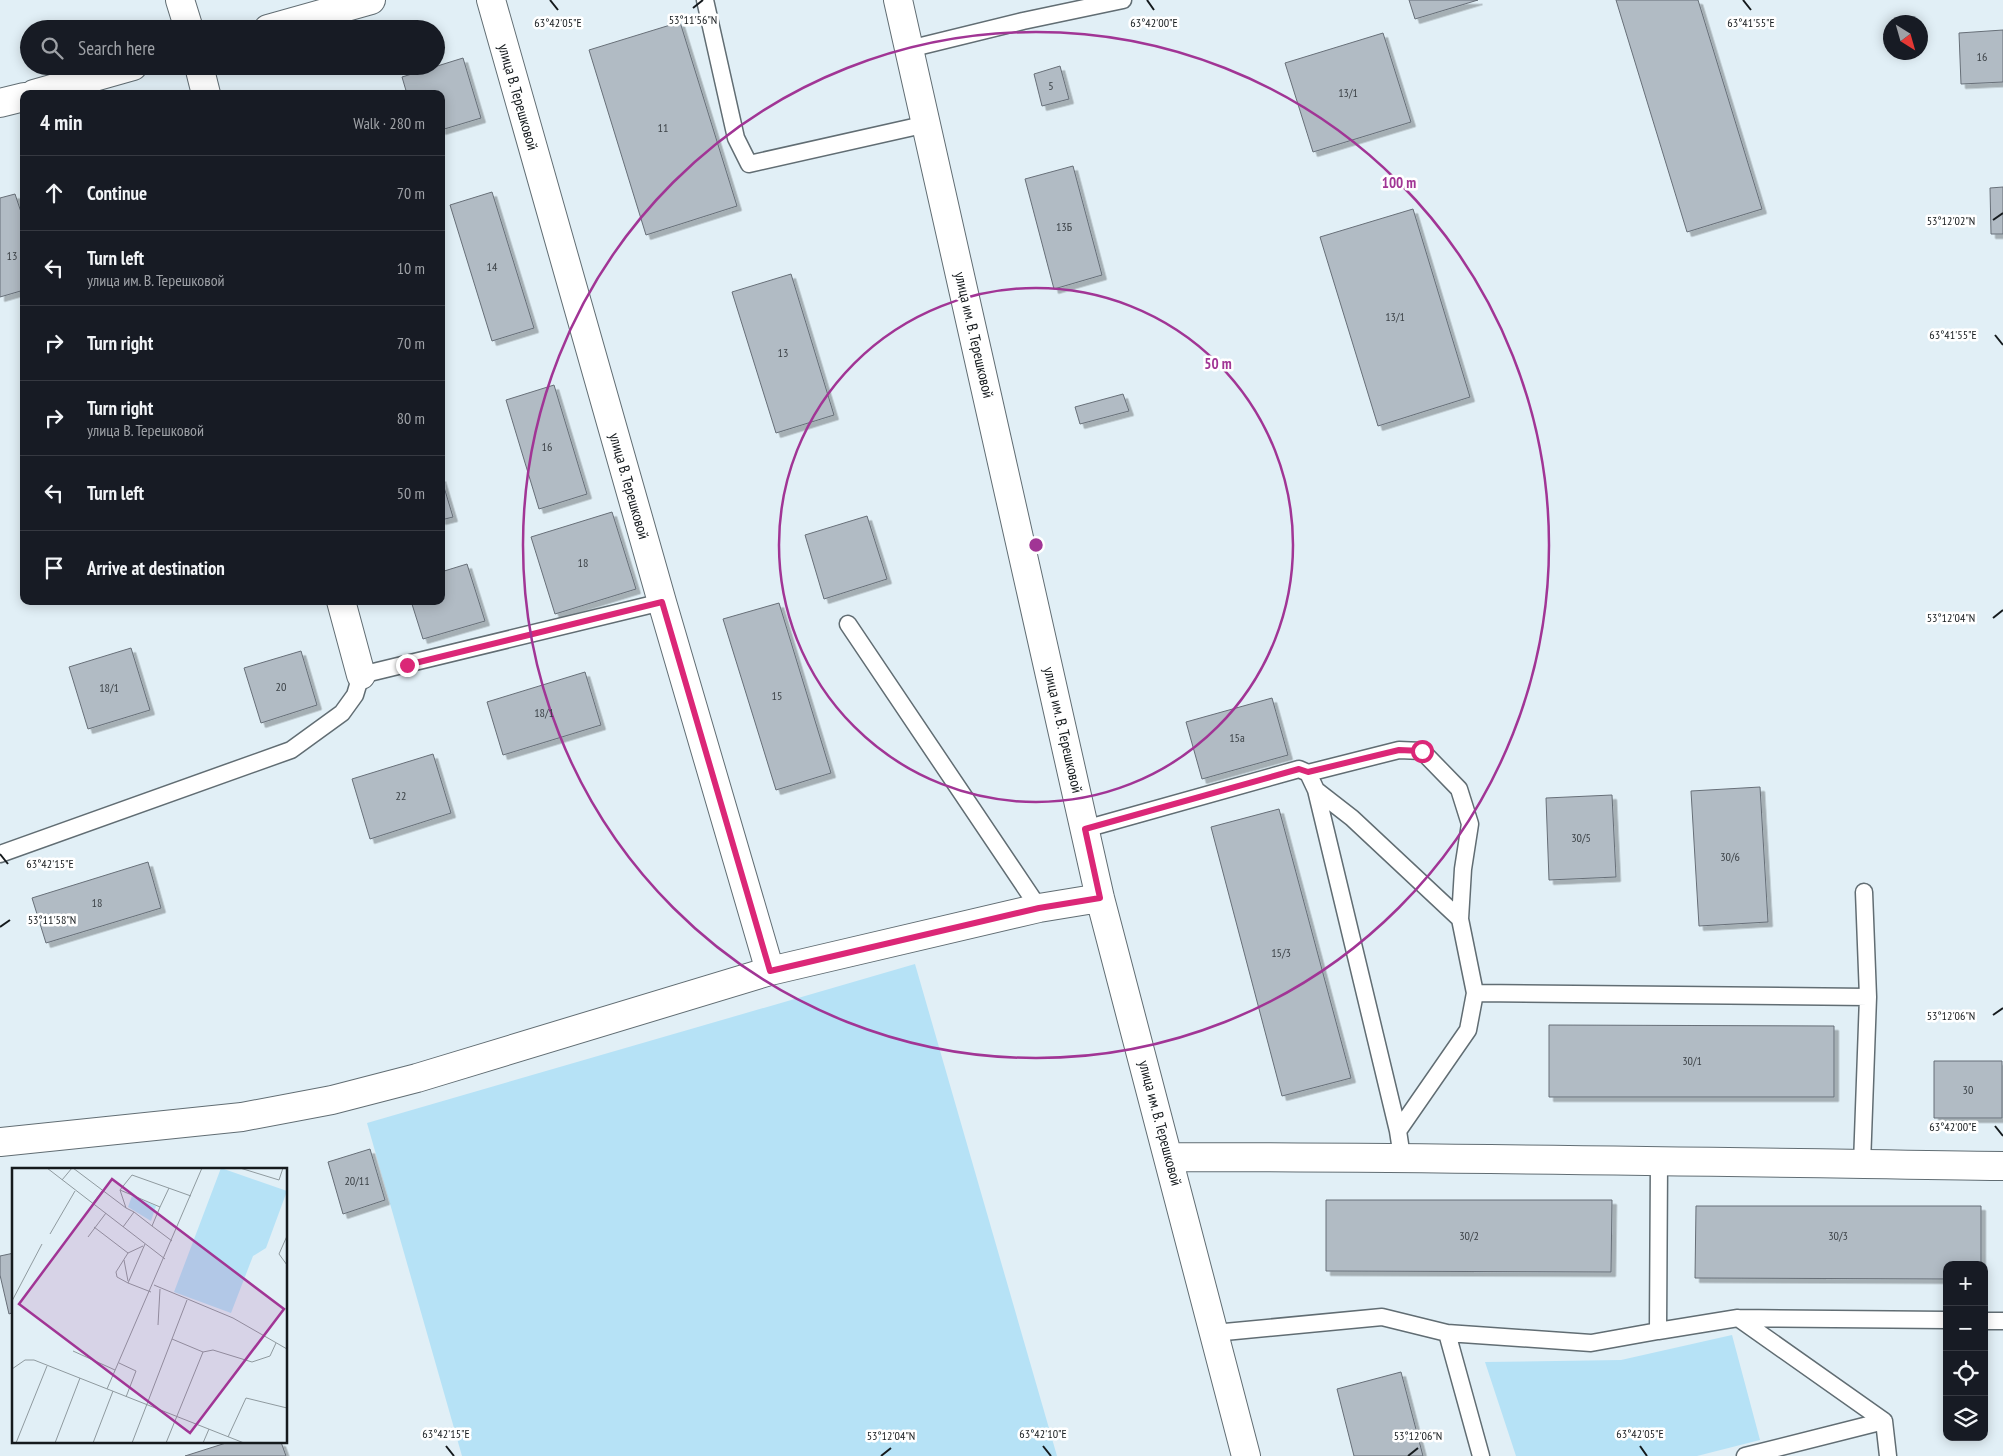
<!DOCTYPE html>
<meta charset="utf-8">
<style>
body{margin:0;font-family:"PT Sans Narrow",sans-serif;background:#20242c;color:#f1f3f6}
.controls{position:absolute;right:15px;bottom:15px;display:grid;overflow:hidden;border-radius:10px;box-shadow:0 2px 12px #0003}
.controls button{width:45px;height:45px;display:grid;place-items:center;padding:0;border:0;border-bottom:1px solid #363941;background:#171b24;color:#f1f3f6;font:25px sans-serif}
.compass{position:absolute;left:1883px;top:15px;width:45px;height:45px;border-radius:50%;background:#171b24;box-shadow:0 2px 12px #0003;rotate:143deg}
.stop{position:absolute;width:15px;height:15px;margin:-11px;border:4px solid #db2777;border-radius:50%;background:#fff}
.stop.end{background:#db2777;border-color:#fff;box-shadow:0 1px 5px #0008}
.list{margin:0;padding:0;list-style:none}
h2{display:flex;justify-content:space-between;align-items:center;height:65px;margin:0;padding:0 20px;font-size:21px}
h2 small{font-size:16px;font-weight:400;color:#9ea1a6}
.list li{display:grid;grid-template-columns:32px 1fr auto;gap:15px;align-items:center;box-sizing:border-box;height:75px;padding:0 20px;border-top:1px solid #363941}
.list b{display:block;font-size:19px;white-space:nowrap}
.list p{margin:0;font-size:16px;white-space:nowrap;color:#9ea1a6}
.list em{font-size:16px;font-style:normal;color:#9ea1a6}
.icon{flex:none;width:28px;height:28px;fill:none;stroke:currentColor;stroke-width:2;stroke-linecap:round;stroke-linejoin:round}
.map{position:relative;flex:none;width:2003px;height:1456px;overflow:hidden}
.search{position:absolute;background:#171b24;box-shadow:0 2px 12px #0003;left:20px;top:20px;width:425px;height:55px;display:flex;align-items:center;gap:12px;box-sizing:border-box;padding:0 18px;border-radius:28px;color:#9ea1a6;font-size:19px}
.panel{position:absolute;background:#171b24;box-shadow:0 2px 12px #0003;left:20px;top:90px;width:425px;height:515px;border-radius:10px}
.map>svg:first-child{display:block}
.green{fill:#b6e2f6}
.building{fill:#b1bbc4;stroke:#676f78;filter:url(#shadow)}
.lines{fill:none;stroke-linecap:round;stroke-linejoin:round}
.service-casing{stroke:#616d73;stroke-width:19}
.minor-casing{stroke:#616d73;stroke-width:30}
.service{stroke:#fff;stroke-width:16}
.minor{stroke:#fff;stroke-width:28}
.route{stroke:#db2777;stroke-width:6}
.ticks{fill:none;stroke:#151a1d;stroke-width:2}
.ring{fill:none;stroke:#a13595;stroke-width:2.5}
.labels{text-anchor:middle;stroke-width:5;stroke-linejoin:round;paint-order:stroke}
.number-label{font-size:12px;fill:#3c4247}
.street-label{font-size:15px;fill:#151a1d;stroke:#fff}
.inset-road{fill:none;stroke:#8f9a9f;stroke-width:1}
.view{fill:#a13595;fill-opacity:0.15;stroke:#a13595;stroke-width:2.5}
.inset-edge{fill:none;stroke:#151a1d;stroke-width:2.5}
.ticks-label{font-size:12px;text-anchor:middle;fill:#151a1d;stroke:#fff;stroke-width:5;stroke-linejoin:round;paint-order:stroke}
.centre{fill:#a13595;stroke:#fff;stroke-width:2.5}
.ring-label{font-size:15px;text-anchor:middle;font-weight:bold;fill:#a13595;stroke:#fff;stroke-width:5;stroke-linejoin:round;paint-order:stroke}
</style>
<div class="map">
<svg width="2003" height="1456" viewBox="0 0 2003 1456">
<defs>
<filter id="shadow"><feDropShadow dx="4.5" dy="4.5" stdDeviation="0" flood-color="#0004"/></filter>
</defs>
<rect width="100%" height="100%" fill="#e1eff6"/>
<!-- green -->
<path class="green" d="M915,964L1057,1456H462L367,1123Z
M1732,1335L1760,1440L1697,1456H1516L1485,1362L1621,1360Z"/>
<!-- building -->
<path class="building" d="M1409,0H1478L1415,19Z
M1616,0H1698L1762,209L1687,232Z
M680,22L737,206L646,235L589,50Z
M2003,30V82L1961,84L1959,33Z
M1383,33L1411,122L1313,152L1285,63Z
M463,58L481,118L441,130V94H407L402,77Z
M1060,66L1069,99L1042,106L1034,74Z
M1073,166L1102,275L1054,289L1025,179Z
M2003,187V234H1991L1990,188Z
M492,192L534,328L492,341L450,205Z
M15,194L24,221V290L0,297V198Z
M1413,209L1470,397L1378,426L1320,237Z
M791,274L834,415L776,433L732,292Z
M554,385L587,494L539,509L506,400Z
M1123,394L1129,411L1080,424L1075,407Z
M441,477L453,517L441,520Z
M612,512L636,589L555,614L531,537Z
M867,516L887,579L824,599L805,535Z
M467,564L485,621L423,639L411,601H441V572Z
M779,603L831,773L776,790L723,619Z
M131,648L150,710L88,729L69,667Z
M301,651L317,705L261,723L244,668Z
M585,672L601,725L503,755L487,702Z
M1272,698L1288,755L1202,779L1186,722Z
M433,754L451,813L370,839L352,779Z
M1760,787L1768,922L1699,926L1691,791Z
M1612,795L1616,877L1549,880L1546,798Z
M1279,809L1351,1078L1282,1096L1211,827Z
M148,862L161,908L46,943L32,898Z
M1549,1025L1834,1026V1097H1549Z
M1934,1061H2002V1118H1934Z
M370,1149L385,1200L343,1214L328,1162Z
M1326,1200H1612L1611,1272L1326,1271Z
M1696,1206H1981V1265H1947V1279L1695,1278Z
M14,1253V1312L9,1314L0,1275V1256Z
M1401,1372L1423,1456H1354L1337,1389Z
M229,1442H281L286,1456H185Z"/>
<g class="lines">
<!-- service casing -->
<g class="service-casing">
<path id="service" d="M705,0L736,138L749,164L927,124
M909,49L1023,21L1123,0
M848,624L1039,908
M1308,773L1399,750L1422,751L1459,789L1470,824L1463,869L1460,919L1475,993
M1316,790L1352,818L1460,919
M1085,829L1299,769L1308,773L1316,790L1398,1131L1402,1157
M0,854L291,750L342,713L355,695L361,675L662,602
M1398,1131L1468,1030L1475,993L1868,997
M1862,1164L1868,997L1864,892
M1738,1318L1947,1320
M1984,1321H2003
M1658,1331L1738,1318L1884,1421
M1214,1333L1382,1317L1447,1333
M1481,1456L1447,1333L1591,1343L1658,1331L1659,1162
M1745,1456L1884,1421L1888,1456"/>
</g>
<!-- minor casing -->
<g class="minor-casing">
<path id="minor" d="M180,0L189,29
M491,0L662,602L770,971
M898,0L1100,898L1246,1456
M268,29L371,0
M199,66L206,94
M34,94L133,66
M0,103L24,97
M341,601L361,675
M0,1142L242,1117L332,1100L417,1078L770,971L1039,908L1100,898
M1169,1157C1447,1157 1725,1162 2003,1166"/>
</g>
<!-- service -->
<use href="#service" class="service"/>
<!-- minor -->
<use href="#minor" class="minor"/>
</g>
<g class="lines">
<!-- route -->
<path class="route" d="M407,665L662,602L770,971L1039,908L1100,898L1085,829L1299,769L1308,772L1399,750L1422,751"/>
</g>
<!-- ticks -->
<path class="ticks" d="M550,0L558,10M1147,0L1154,10M1743,0L1751,10M693,8L703,0M1993,220L2003,213M1995,335L2003,345M1993,618L2003,610M0,854L8,864M0,927L10,920M1993,1015L2003,1008M1995,1126L2003,1136M446,1446L454,1456M1043,1446L1051,1456M1640,1446L1647,1456M881,1456L891,1448M1408,1456L1418,1448"/>
<!-- distance rings -->
<g class="ring">
<circle cx="1036" cy="545" r="257"/>
<circle cx="1036" cy="545" r="513"/>
</g>
<g class="labels">
<!-- number labels -->
<g class="number-label">
<text x="1982" y="61">16</text>
<text x="1051" y="90">5</text>
<text x="1348" y="97">13/1</text>
<text x="663" y="132">11</text>
<text x="1064" y="231">13Б</text>
<text x="12" y="260">13</text>
<text x="492" y="271">14</text>
<text x="1395" y="321">13/1</text>
<text x="783" y="357">13</text>
<text x="547" y="451">16</text>
<text x="583" y="567">18</text>
<text x="281" y="691">20</text>
<text x="109" y="692">18/1</text>
<text x="777" y="700">15</text>
<text x="544" y="717">18/1</text>
<text x="1237" y="742">15а</text>
<text x="401" y="800">22</text>
<text x="1581" y="842">30/5</text>
<text x="1730" y="861">30/6</text>
<text x="97" y="907">18</text>
<text x="1281" y="957">15/3</text>
<text x="1692" y="1065">30/1</text>
<text x="1968" y="1094">30</text>
<text x="357" y="1185">20/11</text>
<text x="1469" y="1240">30/2</text>
<text x="1838" y="1240">30/3</text>
</g>
<!-- street labels -->
<g class="street-label">
<text transform="translate(518 97) rotate(74)" y="5">улица В. Терешковой</text>
<text transform="translate(974 335) rotate(77)" y="5">улица им. В. Терешковой</text>
<text transform="translate(629 486) rotate(74)" y="5">улица В. Терешковой</text>
<text transform="translate(1063 730) rotate(77)" y="5">улица им. В. Терешковой</text>
<text transform="translate(1160 1123) rotate(75)" y="5">улица им. В. Терешковой</text>
</g>
</g>
<!-- overview -->
<g transform="translate(12 1168)">
<rect width="275" height="275" fill="#e1eff6"/>
<path d="M209,0L275,23L254,80L241,88L219,145L162,124ZM120,28L144,38L139,53L116,39Z" fill="#b6e2f6"/>
<path class="inset-road" d="M35,0L153,91M61,0L114,40M228,0L267,12L271,0M50,12L60,0M108,22L114,40L122,44M81,35L91,22M148,39L157,20M140,58L160,73M82,59L116,85L131,78M111,59L122,44L140,58L148,39L108,22L120,7L179,28M38,66L63,23M275,68L267,86L275,97M76,69L94,45M133,76L116,115L139,124M116,85L104,104L105,109L116,115M112,92L116,113M142,117L221,150L275,181M0,133L30,76M146,157L148,121M160,171L191,184L201,182L240,194L258,188L264,175M61,183L103,202M107,195L124,203L114,229M0,201L13,192H22L232,275M95,221L190,0M216,269L234,230L275,240M4,275L35,198M43,275L68,210M81,275L101,223M120,275L175,132M154,275L191,184M191,275L197,261"/>
<path class="view" d="M100,11L272,141L178,265L7,136Z"/>
<rect width="275" height="275" class="inset-edge"/>
</g>
<g class="ticks-label">
<text x="693" y="24">53°11'56"N</text>
<text x="558" y="27">63°42'05"E</text>
<text x="1154" y="27">63°42'00"E</text>
<text x="1751" y="27">63°41'55"E</text>
<text x="1951" y="225">53°12'02"N</text>
<text x="1953" y="339">63°41'55"E</text>
<text x="1951" y="622">53°12'04"N</text>
<text x="50" y="868">63°42'15"E</text>
<text x="52" y="924">53°11'58"N</text>
<text x="1951" y="1020">53°12'06"N</text>
<text x="1953" y="1131">63°42'00"E</text>
<text x="446" y="1438">63°42'15"E</text>
<text x="1043" y="1438">63°42'10"E</text>
<text x="1640" y="1438">63°42'05"E</text>
<text x="891" y="1440">53°12'04"N</text>
<text x="1418" y="1440">53°12'06"N</text>
</g>
<circle cx="1036" cy="545" r="8" class="centre"/>
<g class="ring-label">
<text x="1399" y="188">100 m</text>
<text x="1218" y="369">50 m</text>
</g>
</svg>
<div class="controls">
<button>+</button>
<button>−</button>
<button><svg class="icon" aria-label="locate" viewBox="0 0 24 24"><circle cx="12" cy="12" r="6"/><path d="M12 2v4M12 18v4M2 12h4M18 12h4"/></svg></button>
<button><svg class="icon" aria-label="layers" viewBox="0 0 24 24"><path d="M12 4l9 5-9 5-9-5zM3 14l9 5 9-5"/></svg></button>
</div>
<svg class="compass" viewBox="-18 -18 36 36"><path d="M0-13l5 13h-10z" fill="#e53935"/><path d="M0 13l5-13h-10z" fill="#9ea1a6"/></svg>
<div class="stop" style="left:1422px;top:751px"></div>
<div class="stop end" style="left:407px;top:665px"></div>
<div class="search"><svg class="icon" aria-label="search" viewBox="0 0 24 24"><circle cx="10" cy="10" r="6"/><path d="M15 15l6 6"/></svg>Search here</div>
<section class="panel">
<h2>4 min<small>Walk · 280 m</small></h2>
<ul class="list">
<li><svg class="icon" aria-label="ahead" viewBox="0 0 24 24"><path d="M12 20V5M6 11l6-6 6 6"/></svg><div><b>Continue</b></div><em>70 m</em></li>
<li><svg class="icon" aria-label="left" viewBox="0 0 24 24"><path d="M17 20v-9H6M10 6l-5 5 5 5"/></svg><div><b>Turn left</b><p>улица им. В. Терешковой</p></div><em>10 m</em></li>
<li><svg class="icon" aria-label="right" viewBox="0 0 24 24"><path d="M7 20v-9h11M14 6l5 5-5 5"/></svg><div><b>Turn right</b></div><em>70 m</em></li>
<li><svg class="icon" aria-label="right" viewBox="0 0 24 24"><path d="M7 20v-9h11M14 6l5 5-5 5"/></svg><div><b>Turn right</b><p>улица В. Терешковой</p></div><em>80 m</em></li>
<li><svg class="icon" aria-label="left" viewBox="0 0 24 24"><path d="M17 20v-9H6M10 6l-5 5 5 5"/></svg><div><b>Turn left</b></div><em>50 m</em></li>
<li><svg class="icon" aria-label="arrive" viewBox="0 0 24 24"><path d="M6 21V4h12l-3 4 3 4H6"/></svg><div><b>Arrive at destination</b></div></li>
</ul>
</section>
</div>
